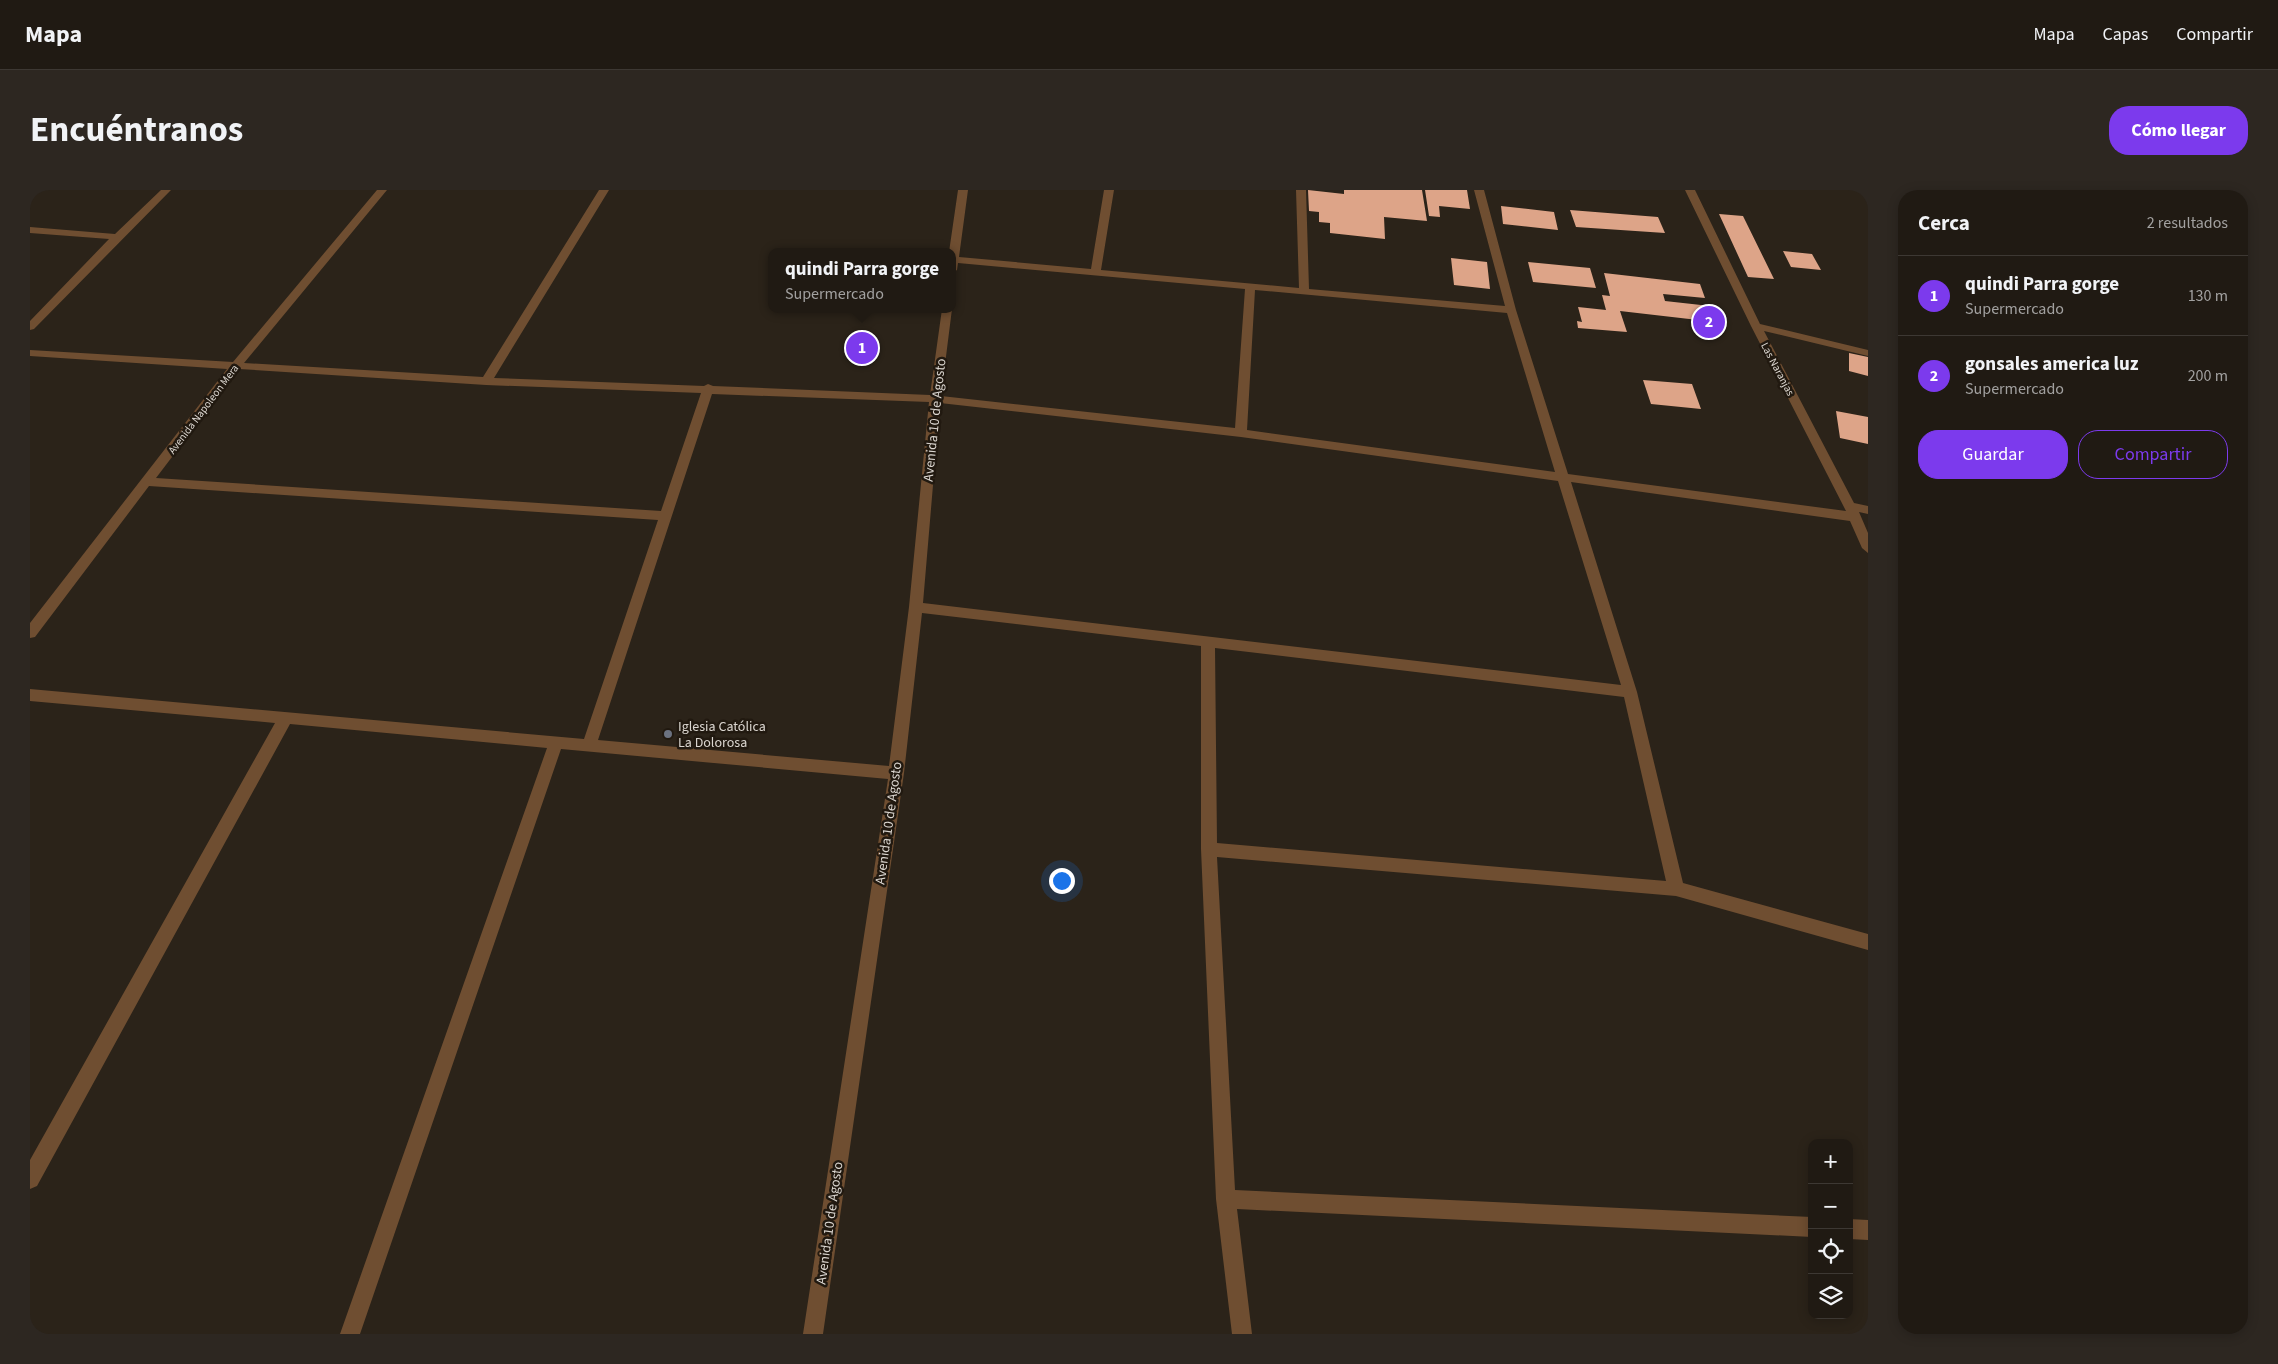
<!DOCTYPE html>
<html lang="es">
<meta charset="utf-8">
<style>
body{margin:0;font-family:"Source Sans 3",sans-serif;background:#2d2721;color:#f1f3f6}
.controls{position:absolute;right:15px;bottom:15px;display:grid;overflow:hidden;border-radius:10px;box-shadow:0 2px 12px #0003}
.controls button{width:45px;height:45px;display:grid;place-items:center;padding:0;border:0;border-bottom:1px solid #3d3833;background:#201a13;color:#f1f3f6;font:25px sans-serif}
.you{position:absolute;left:1031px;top:690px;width:18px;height:18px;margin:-12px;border:4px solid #fff;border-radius:50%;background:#1a73e8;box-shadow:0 0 0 8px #1a73e833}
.badge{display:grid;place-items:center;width:32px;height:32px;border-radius:50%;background:#7c3aed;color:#fff;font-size:16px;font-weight:700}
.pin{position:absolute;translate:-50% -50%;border:2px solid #fff;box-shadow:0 1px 5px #0006}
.popup{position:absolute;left:738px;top:58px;width:188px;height:65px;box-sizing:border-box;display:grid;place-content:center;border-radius:10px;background:#201a13;filter:drop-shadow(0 1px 4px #0005);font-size:16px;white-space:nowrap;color:#a2a1a0}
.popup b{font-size:19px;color:#f1f3f6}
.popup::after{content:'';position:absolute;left:50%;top:100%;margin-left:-10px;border:10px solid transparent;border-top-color:#201a13}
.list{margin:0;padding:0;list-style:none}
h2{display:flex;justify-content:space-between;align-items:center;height:65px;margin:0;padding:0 20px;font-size:21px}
h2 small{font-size:16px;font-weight:400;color:#a2a1a0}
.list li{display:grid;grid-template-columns:32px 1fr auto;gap:15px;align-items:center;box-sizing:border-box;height:80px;padding:0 20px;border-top:1px solid #3d3833}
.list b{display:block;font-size:19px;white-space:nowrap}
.list p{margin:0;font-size:16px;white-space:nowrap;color:#a2a1a0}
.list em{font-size:16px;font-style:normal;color:#a2a1a0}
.actions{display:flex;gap:10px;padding:15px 20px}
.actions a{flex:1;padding:11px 0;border:1px solid #7c3aed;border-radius:20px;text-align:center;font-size:18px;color:#7c3aed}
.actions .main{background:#7c3aed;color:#fff}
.icon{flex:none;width:28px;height:28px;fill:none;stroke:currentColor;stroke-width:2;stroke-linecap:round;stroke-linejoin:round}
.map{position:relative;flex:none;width:1838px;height:1144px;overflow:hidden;border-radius:20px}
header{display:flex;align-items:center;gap:30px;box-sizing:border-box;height:70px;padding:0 25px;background:#201a13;border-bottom:1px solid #3d3833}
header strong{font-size:24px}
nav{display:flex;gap:28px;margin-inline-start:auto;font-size:18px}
.intro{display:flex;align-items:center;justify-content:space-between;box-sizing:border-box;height:120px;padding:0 30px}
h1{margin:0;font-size:35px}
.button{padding:12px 22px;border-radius:20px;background:#7c3aed;color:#fff;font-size:18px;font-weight:700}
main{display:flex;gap:30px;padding:0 30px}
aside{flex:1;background:#201a13;border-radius:20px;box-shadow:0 2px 12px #0003}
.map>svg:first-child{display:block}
.building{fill:#dda488}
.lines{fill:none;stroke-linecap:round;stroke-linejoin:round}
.minor{fill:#6f4e31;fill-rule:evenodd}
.worship-dot{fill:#6b7280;stroke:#211910;stroke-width:2}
.labels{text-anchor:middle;stroke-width:5;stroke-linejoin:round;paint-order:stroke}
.far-street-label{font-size:11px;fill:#dbd6d0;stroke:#211910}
.street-label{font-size:14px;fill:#dbd6d0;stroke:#211910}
.poi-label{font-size:14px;fill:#dbd6d0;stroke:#211910;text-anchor:start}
</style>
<header>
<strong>Mapa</strong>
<nav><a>Mapa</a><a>Capas</a><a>Compartir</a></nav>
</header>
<div class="intro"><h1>Encuéntranos</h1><a class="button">Cómo llegar</a></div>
<main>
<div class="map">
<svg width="1838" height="1144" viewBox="0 0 1838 1144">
<rect width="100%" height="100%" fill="#2b2319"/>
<!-- building -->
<path class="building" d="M1278,0L1314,4V0H1392L1397,31L1354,27L1355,49L1300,43V33L1289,32V22L1279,21Z
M1395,0H1437L1440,19L1409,16L1410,27L1399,26Z
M1471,16L1524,22L1528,40L1473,34Z
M1540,20L1628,27L1635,43L1546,37Z
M1689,24L1713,26L1744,89L1718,87Z
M1753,61L1782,64L1791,80L1761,77Z
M1421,68L1457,72L1460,99L1424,95Z
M1498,72L1560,78L1566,98L1503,92Z
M1574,83L1670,94L1675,108L1633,104L1635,111L1689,117L1694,133L1590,121L1597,142L1548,138L1547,131L1552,132L1548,117L1576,120L1572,105L1580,106Z
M1819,163L1838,167V186L1819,181Z
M1613,190L1662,194L1671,219L1621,214Z
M1806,221L1838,227V254L1810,248Z"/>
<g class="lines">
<!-- minor -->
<path class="minor" d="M131,0H141L4,139L0,140V131L79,49L0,43V37L85,44Z
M347,0H357L214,173L453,187L569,0H579L464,188L674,196L678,194L683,196L900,205L912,119H922L911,206L1205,238L1215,99L928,73L927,80L922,83V62H919L928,0H938L929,67L1061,79L1074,0H1084L1071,80L1269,98L1266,0H1276L1279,99L1475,116L1444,0H1454L1486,120L1538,284L1816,321L1721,136L1655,0H1665L1730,134L1838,160V166L1734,141L1824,313L1838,316V324L1829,322L1838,343V363L1832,358L1820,331L1541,292L1607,502L1653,693L1838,744V760L1646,706L1187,667L1205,1000L1782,1027V1047L1207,1019L1222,1144H1202L1186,1009L1171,659V456L892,423L874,583L793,1144H773L858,589L531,559L330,1144H310L517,558L260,534L7,996L0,999V970L245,533L0,511V499L554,549L628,330L119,296L5,447L0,448V433L197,179L0,166V160L203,172ZM1225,100L1477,123L1525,282L1217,240ZM209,179L456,195L671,203L631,321L126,288ZM682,204L899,212L879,417L859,576L568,550ZM910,213L1211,247L1528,291L1591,495L893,413ZM1185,458L1594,507L1636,691L1187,653Z
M1819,1029L1838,1030V1050L1819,1049Z"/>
</g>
<!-- markers -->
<circle class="worship-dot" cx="638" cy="544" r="5"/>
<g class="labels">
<!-- far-street labels -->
<g class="far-street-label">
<text transform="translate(1748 179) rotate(62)" y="4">Las Naranjas</text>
<text transform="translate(173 219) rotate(-53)" y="4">Avenida Napoleon Mera</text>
</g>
<!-- street labels -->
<g class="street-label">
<text transform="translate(904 230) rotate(-84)" y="5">Avenida 10 de Agosto</text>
<text transform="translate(858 633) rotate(-82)" y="5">Avenida 10 de Agosto</text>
<text transform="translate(799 1033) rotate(-82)" y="5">Avenida 10 de Agosto</text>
</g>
<!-- poi labels -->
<g class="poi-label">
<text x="648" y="541">Iglesia Católica<tspan x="648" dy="16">La Dolorosa</tspan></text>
</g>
</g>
</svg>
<div class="controls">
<button>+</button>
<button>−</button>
<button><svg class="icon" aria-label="locate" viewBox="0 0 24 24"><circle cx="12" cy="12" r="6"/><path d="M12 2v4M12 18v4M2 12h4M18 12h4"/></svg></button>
<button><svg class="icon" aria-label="layers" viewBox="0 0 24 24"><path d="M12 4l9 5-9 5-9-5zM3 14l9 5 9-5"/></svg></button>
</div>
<div class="you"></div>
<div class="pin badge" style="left:832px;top:158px">1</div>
<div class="popup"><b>quindi Parra gorge</b>Supermercado</div>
<div class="pin badge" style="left:1679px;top:132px">2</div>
</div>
<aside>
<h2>Cerca<small>2 resultados</small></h2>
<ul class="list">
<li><span class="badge">1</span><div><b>quindi Parra gorge</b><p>Supermercado</p></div><em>130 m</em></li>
<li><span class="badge">2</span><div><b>gonsales america luz</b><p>Supermercado</p></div><em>200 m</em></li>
</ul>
<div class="actions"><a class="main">Guardar</a><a>Compartir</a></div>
</aside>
</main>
